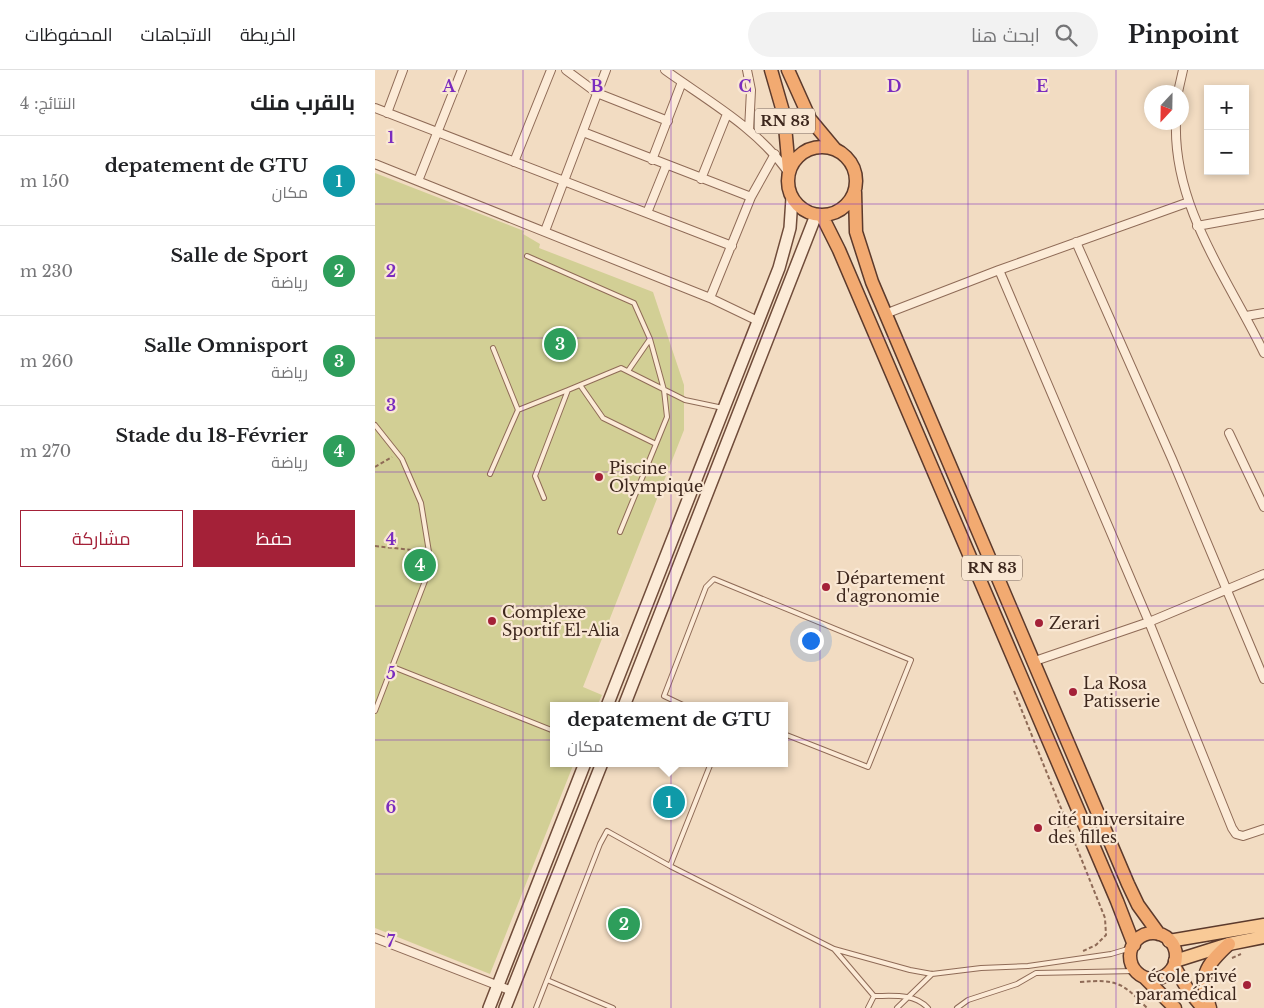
<!DOCTYPE html>
<html lang="ar">
<meta charset="utf-8">
<style>
body{margin:0;font-family:"Libre Baskerville",Cairo,serif;background:#f2f2f2;color:#202124;direction:rtl}
.controls{position:absolute;right:15px;top:15px;display:grid;overflow:hidden;border-radius:0px;box-shadow:0 2px 8px #0003}
.controls button{width:45px;height:45px;display:grid;place-items:center;padding:0;border:0;border-bottom:1px solid #e0e0e0;background:#fff;color:#202124;font:25px sans-serif}
.compass{position:absolute;left:769px;top:15px;width:45px;height:45px;border-radius:50%;background:#fff;box-shadow:0 2px 8px #0003;rotate:202deg}
.you{position:absolute;left:435px;top:570px;width:18px;height:18px;margin:-12px;border:4px solid #fff;border-radius:50%;background:#1a73e8;box-shadow:0 0 0 8px #1a73e833}
.badge{display:grid;place-items:center;width:32px;height:32px;border-radius:50%;background:#a42138;color:#fff;font-size:16px;font-weight:700}
.pin{position:absolute;translate:-50% -50%;border:2px solid #fff;box-shadow:0 1px 5px #0006}
.popup{position:absolute;left:175px;top:632px;width:238px;height:65px;box-sizing:border-box;display:grid;place-content:center;border-radius:0px;background:#fff;filter:drop-shadow(0 1px 4px #0005);font-size:16px;white-space:nowrap;color:#757577}
.popup b{font-size:19px;color:#202124}
.popup::after{content:'';position:absolute;left:50%;top:100%;margin-left:-10px;border:10px solid transparent;border-top-color:#fff}
.list{margin:0;padding:0;list-style:none}
h2{display:flex;justify-content:space-between;align-items:center;height:65px;margin:0;padding:0 20px;font-size:21px}
h2 small{font-size:16px;font-weight:400;color:#757577}
.list li{display:grid;grid-template-columns:32px 1fr auto;gap:15px;align-items:center;box-sizing:border-box;height:90px;padding:0 20px;border-top:1px solid #e0e0e0}
.list b{display:block;font-size:19px;white-space:nowrap}
.list p{margin:0;font-size:16px;white-space:nowrap;color:#757577}
.list em{font-size:16px;font-style:normal;color:#757577}
.actions{display:flex;gap:10px;padding:15px 20px}
.actions a{flex:1;padding:11px 0;border:1px solid #a42138;border-radius:0px;text-align:center;font-size:18px;color:#a42138}
.actions .main{background:#a42138;color:#fff}
.icon{flex:none;width:28px;height:28px;fill:none;stroke:currentColor;stroke-width:2;stroke-linecap:round;stroke-linejoin:round}
.map{position:relative;flex:none;width:889px;height:938px;overflow:hidden;direction:ltr}
header{display:flex;align-items:center;gap:30px;box-sizing:border-box;height:70px;padding:0 25px;background:#fff;border-bottom:1px solid #e0e0e0}
header strong{font-size:24px}
nav{display:flex;gap:28px;margin-inline-start:auto;font-size:18px}
.search{width:350px;height:45px;background:#f2f2f2;display:flex;align-items:center;gap:12px;box-sizing:border-box;padding:0 18px;border-radius:28px;color:#757577;font-size:19px}
main{display:flex}
aside{flex:1;background:#fff}
.map>svg:first-child{display:block}
.green{fill:#d2cf95}
.lines{fill:none;stroke-linecap:round;stroke-linejoin:round}
.service-casing{stroke:#8f6b57;stroke-width:6}
.minor-casing{stroke:#8f6b57;stroke-width:10}
.secondary-casing{stroke:#704c3a;stroke-width:14}
.primary-casing{stroke:#5c3a2c;stroke-width:15}
.trunk-casing{stroke:#5c3a2c;stroke-width:15}
.path{stroke:#8f6b57;stroke-width:2;stroke-dasharray:4 2.5;stroke-linecap:butt}
.service{stroke:#fcebd7;stroke-width:4}
.minor{stroke:#fcebd7;stroke-width:8}
.secondary{stroke:#fcebd7;stroke-width:11}
.primary{stroke:#f9ca97;stroke-width:12}
.trunk{stroke:#f2aa71;stroke-width:12}
.grid{fill:none;stroke:#7b2cbf;stroke-width:1;stroke-opacity:0.55}
.poi-dot{fill:#a42138;stroke:#f9e7d3;stroke-width:2}
.labels{text-anchor:middle;stroke-width:4.5;stroke-linejoin:round;paint-order:stroke}
.shield{fill:#f9e7d3;stroke:#756154;stroke-width:1}
.shield-label{font-size:15px;font-weight:bold;fill:#3d271d}
.poi-label{font-size:16px;fill:#3d271d;stroke:#f9e7d3;text-anchor:start}
.grid-label{font-size:16px;text-anchor:middle;font-weight:bold;fill:#7b2cbf;stroke:#f9e7d3;stroke-width:4.5;stroke-linejoin:round;paint-order:stroke}
</style>
<header>
<strong>Pinpoint</strong>
<div class="search"><svg class="icon" aria-label="search" viewBox="0 0 24 24"><circle cx="10" cy="10" r="6"/><path d="M15 15l6 6"/></svg>ابحث هنا</div>
<nav><a>الخريطة</a><a>الاتجاهات</a><a>المحفوظات</a></nav>
</header>
<main>
<div class="map">
<svg width="889" height="938" viewBox="0 0 889 938">
<rect width="100%" height="100%" fill="#f2dcc2"/>
<!-- green -->
<path class="green" d="M0,103L149,161L148,164L165,174L164,178L278,222L309,315V360L208,617L227,625L222,636H179V693H199L115,904L0,858Z"/>
<g class="lines">
<!-- service casing -->
<g class="service-casing">
<path id="service" d="M152,186L259,233L275,269
M118,278L143,340
M205,315L228,348L281,374L292,347L289,320L275,269L253,301
M0,355L27,389L46,433L54,482L50,511L0,641
M115,404L143,340L193,320
M169,428L160,406L193,320L246,298L310,330L348,338
M245,462L281,374
M18,597L179,661
M310,636L289,626L331,517L339,509L536,590L493,697L409,664
M295,796L336,693
M459,879L499,926
M172,910L238,938
M161,938L225,774L232,761L295,796L459,879L535,900L557,904L606,898L653,896L736,884L756,878
M493,938L499,926C518,926 539,923 553,938
M522,938L557,904
M582,938L593,930L642,914L661,903L761,901"/>
</g>
<!-- minor casing -->
<g class="minor-casing">
<path id="minor" d="M191,0L222,23L293,51
M290,0C333,31 382,58 413,102
M372,0L376,20L374,60
M803,22L808,0
M0,38L357,176
M12,43L28,0
M801,52C798,138 854,210 889,283
M208,62L376,127
M277,90L307,12
M139,92L176,0
M0,94L335,228L383,251
M326,109L352,44
M43,111L87,0
M272,143L291,96
M822,156L889,144
M170,161L231,0
M701,172L797,389L889,609
M624,200L774,552L857,758L861,764L868,766L889,759
M335,228L376,127L400,84
M510,244L624,200L814,132
M871,246L889,243
M854,363L889,437
M657,592L774,552L889,504
M0,868L137,921"/>
</g>
<!-- secondary casing -->
<g class="secondary-casing">
<path id="secondary" d="M232,636L404,198L415,158L417,128
M249,636L441,145
M114,938L210,693
M130,938L227,693"/>
</g>
<!-- primary casing -->
<g class="primary-casing">
<path id="primary" d="M794,871L889,855
M800,891L854,874L889,867"/>
</g>
<!-- trunk casing -->
<g class="trunk-casing">
<path id="trunk" d="M396,0L409,45L414,100
M413,0L435,49L460,79
M413 111a34 34 0 1 1 68 0a34 34 0 1 1-68 0Z
M480,122L481,162L497,212L753,814L763,835L784,864
M447,146L464,180L742,831L759,875
M755 886a23 23 0 1 1 46 0a23 23 0 1 1-46 0Z
M799,896L813,920L828,938
M770,908L800,938
M835,938C824,905 829,897 854,874"/>
</g>
<!-- path -->
<path class="path" d="M0,397L17,387
M0,476L46,481
M639,621L730,848L731,865L721,875L708,881
M857,888L866,884
M705,912C741,909 747,912 772,938"/>
<!-- service -->
<use href="#service" class="service"/>
<!-- minor -->
<use href="#minor" class="minor"/>
<!-- secondary -->
<use href="#secondary" class="secondary"/>
<!-- primary -->
<use href="#primary" class="primary"/>
<!-- trunk -->
<use href="#trunk" class="trunk"/>
</g>
<!-- grid -->
<path class="grid" d="M148,0V938M296,0V938M445,0V938M593,0V938M741,0V938M0,134H889M0,268H889M0,402H889M0,536H889M0,670H889M0,804H889"/>
<!-- markers -->
<g class="poi-dot">
<circle cx="224" cy="407" r="5"/>
<circle cx="451" cy="517" r="5"/>
<circle cx="117" cy="551" r="5"/>
<circle cx="664" cy="553" r="5"/>
<circle cx="698" cy="622" r="5"/>
<circle cx="663" cy="758" r="5"/>
<circle cx="872" cy="915" r="5"/>
</g>
<g class="labels">
<!-- shield labels -->
<g class="shield">
<rect x="380" y="38.5" width="60" height="25" rx="4"/>
<rect x="587" y="485.5" width="60" height="25" rx="4"/>
</g>
<g class="shield-label">
<text x="410" y="56">RN 83</text>
<text x="617" y="503">RN 83</text>
</g>
<!-- poi labels -->
<g class="poi-label">
<text x="234" y="404">Piscine<tspan x="234" dy="18">Olympique</tspan></text>
<text x="461" y="514">Département<tspan x="461" dy="18">d'agronomie</tspan></text>
<text x="127" y="548">Complexe<tspan x="127" dy="18">Sportif El-Alia</tspan></text>
<text x="674" y="559">Zerari</text>
<text x="708" y="619">La Rosa<tspan x="708" dy="18">Patisserie</tspan></text>
<text x="673" y="755">cité universitaire<tspan x="673" dy="18">des filles</tspan></text>
<text x="862" y="912" text-anchor="end">école privé<tspan x="862" dy="18">paramédical</tspan></text>
</g>
</g>
<g class="grid-label">
<text x="74" y="22">A</text>
<text x="222" y="22">B</text>
<text x="370" y="22">C</text>
<text x="519" y="22">D</text>
<text x="667" y="22">E</text>
<text x="16" y="73">1</text>
<text x="16" y="207">2</text>
<text x="16" y="341">3</text>
<text x="16" y="475">4</text>
<text x="16" y="609">5</text>
<text x="16" y="743">6</text>
<text x="16" y="877">7</text>
</g>
</svg>
<div class="controls">
<button>+</button>
<button>−</button>
</div>
<svg class="compass" viewBox="-18 -18 36 36"><path d="M0-13l5 13h-10z" fill="#e53935"/><path d="M0 13l5-13h-10z" fill="#757577"/></svg>
<div class="you"></div>
<div class="pin badge" style="left:294px;top:732px;background:#0f9aa8">1</div>
<div class="popup"><b>depatement de GTU</b>مكان</div>
<div class="pin badge" style="left:249px;top:854px;background:#2e9e5b">2</div>
<div class="pin badge" style="left:185px;top:274px;background:#2e9e5b">3</div>
<div class="pin badge" style="left:45px;top:495px;background:#2e9e5b">4</div>
</div>
<aside>
<h2>بالقرب منك<small>النتائج: 4</small></h2>
<ul class="list">
<li><span class="badge" style="background:#0f9aa8">1</span><div><b>depatement de GTU</b><p>مكان</p></div><em>150 m</em></li>
<li><span class="badge" style="background:#2e9e5b">2</span><div><b>Salle de Sport</b><p>رياضة</p></div><em>230 m</em></li>
<li><span class="badge" style="background:#2e9e5b">3</span><div><b>Salle Omnisport</b><p>رياضة</p></div><em>260 m</em></li>
<li><span class="badge" style="background:#2e9e5b">4</span><div><b>Stade du 18-Février</b><p>رياضة</p></div><em>270 m</em></li>
</ul>
<div class="actions"><a class="main">حفظ</a><a>مشاركة</a></div>
</aside>
</main>
